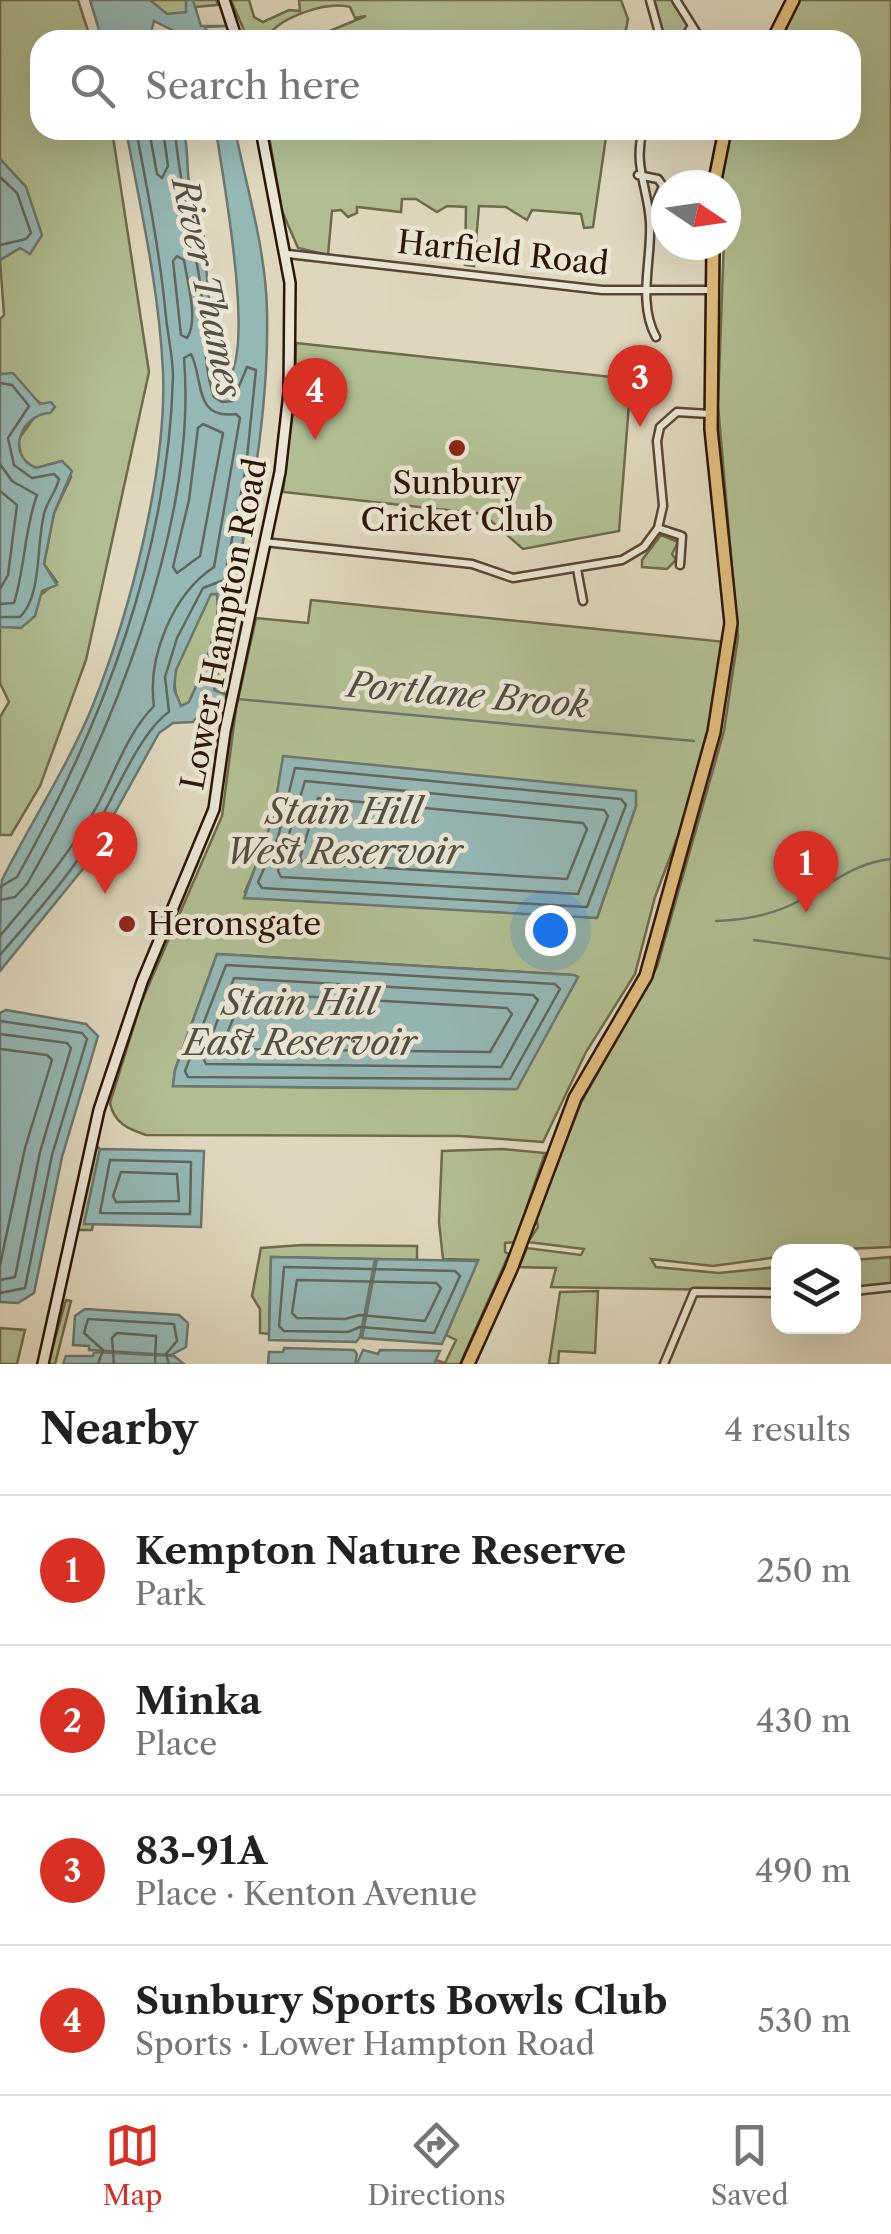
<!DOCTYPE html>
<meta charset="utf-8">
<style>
body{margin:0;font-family:"Libre Caslon Text",serif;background:#f6f6f6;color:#222}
.controls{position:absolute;right:30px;bottom:30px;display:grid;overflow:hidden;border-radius:20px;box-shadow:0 10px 40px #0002}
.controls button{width:90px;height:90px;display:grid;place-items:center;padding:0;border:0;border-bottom:2px solid #e0e0e0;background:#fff;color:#222;font:50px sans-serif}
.compass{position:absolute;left:651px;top:170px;width:90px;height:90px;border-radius:50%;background:#fff;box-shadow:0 10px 40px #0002;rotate:103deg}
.you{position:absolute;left:550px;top:930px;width:35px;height:35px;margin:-25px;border:8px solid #fff;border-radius:50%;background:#1a73e8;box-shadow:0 0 0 15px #1a73e833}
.badge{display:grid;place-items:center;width:65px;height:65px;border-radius:50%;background:#d93025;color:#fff;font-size:32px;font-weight:700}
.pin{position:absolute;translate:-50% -82px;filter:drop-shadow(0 2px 5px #0008)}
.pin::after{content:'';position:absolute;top:52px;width:35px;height:30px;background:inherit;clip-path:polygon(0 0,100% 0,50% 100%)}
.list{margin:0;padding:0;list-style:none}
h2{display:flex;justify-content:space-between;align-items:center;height:130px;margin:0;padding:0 40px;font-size:42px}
h2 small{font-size:32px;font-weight:400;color:#767676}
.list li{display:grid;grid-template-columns:65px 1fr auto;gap:30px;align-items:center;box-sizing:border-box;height:150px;padding:0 40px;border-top:2px solid #e0e0e0}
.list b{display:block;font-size:38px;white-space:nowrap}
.list p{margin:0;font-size:32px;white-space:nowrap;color:#767676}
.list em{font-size:32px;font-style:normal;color:#767676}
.icon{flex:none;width:55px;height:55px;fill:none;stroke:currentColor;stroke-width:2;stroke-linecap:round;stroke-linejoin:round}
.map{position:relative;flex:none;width:891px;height:1364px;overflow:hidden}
.search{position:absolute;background:#fff;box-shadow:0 10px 40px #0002;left:30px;right:30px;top:30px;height:110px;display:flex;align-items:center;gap:25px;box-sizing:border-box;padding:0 35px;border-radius:30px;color:#767676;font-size:38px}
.sheet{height:730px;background:#fff}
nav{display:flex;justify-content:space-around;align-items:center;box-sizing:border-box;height:140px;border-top:2px solid #e0e0e0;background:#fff;font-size:28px;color:#767676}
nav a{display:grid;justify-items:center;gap:5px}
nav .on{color:#d93025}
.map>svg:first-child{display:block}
.green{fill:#b1be92;stroke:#706a4c;stroke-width:2.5;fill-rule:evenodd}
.water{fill:#95b8b6;stroke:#6c7770;stroke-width:2.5;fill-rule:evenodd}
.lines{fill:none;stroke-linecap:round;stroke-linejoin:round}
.shore{stroke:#62675e;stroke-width:2.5}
.stream{stroke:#6c7770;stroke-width:2.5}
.street-casing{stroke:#5a4634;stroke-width:11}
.secondary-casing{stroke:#2e1607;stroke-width:14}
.highway-casing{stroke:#2e1607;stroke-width:16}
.street{stroke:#eae5d4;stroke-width:6}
.secondary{stroke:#eae5d4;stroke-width:9}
.highway{stroke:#e0bc7e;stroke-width:11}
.poi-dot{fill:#8f2418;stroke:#eae5d4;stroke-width:4}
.labels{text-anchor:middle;stroke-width:9;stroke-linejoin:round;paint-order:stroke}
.street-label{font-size:32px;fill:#2e1607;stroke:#eae5d4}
.poi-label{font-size:32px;fill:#2e1607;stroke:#eae5d4}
.water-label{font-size:35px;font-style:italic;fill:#524f44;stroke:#eae5d4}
</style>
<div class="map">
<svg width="891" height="1364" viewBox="0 0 891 1364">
<rect width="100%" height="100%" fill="#dfd7bd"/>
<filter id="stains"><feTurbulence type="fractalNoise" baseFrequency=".002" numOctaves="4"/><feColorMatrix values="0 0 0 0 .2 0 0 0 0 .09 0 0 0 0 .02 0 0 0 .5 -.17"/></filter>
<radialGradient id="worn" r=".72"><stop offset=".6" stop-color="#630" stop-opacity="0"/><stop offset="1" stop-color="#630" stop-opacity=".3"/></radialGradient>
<!-- green -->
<path class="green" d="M0,0H78L91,40H40V130H112L149,372L86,660L40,786L11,835H0V717L9,702L0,683V627L57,582L44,564L54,513L71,477L62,461L36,468L22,460L18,440L43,405L0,374V319L4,315L0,260L20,248L26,187L0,159Z
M146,0H216L218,5L195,7L192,17L165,18Z
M231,0H249L254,17L263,22L289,10L300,11L299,0H621L628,19L624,40H290L320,35L366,16L355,18L350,7C328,1 281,16 267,37L246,35Z
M650,0H676L691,27L684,40H661Z
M793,0H891V1247L778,1252V1257L713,1266L651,1259L656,1267L719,1273L778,1267V1291L551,1287L556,1268L519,1267L527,1248L581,1255L584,1249L528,1242L538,1227L536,1217L581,1103L657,967L724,731L738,637L718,405L726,185H714L725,130H851V40H773Z
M268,130H607L593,227L584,228L581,214L532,210L527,220L506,207L479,206L474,266L465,265L466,207L447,206L437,212L416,199H402L401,212L357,207V213L348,217L341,210L332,211L328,255L298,248L282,211Z
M296,343L631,379L619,531L523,549L483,514L283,492L295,389Z
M661,535L678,542L672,554L676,560L667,569L642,567V560Z
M211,594H217C222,627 203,672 189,702L181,706C161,674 193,622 211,594Z
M311,600L726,642L698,783L655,897L635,974L586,1052L543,1142L460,1136L146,1135C128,1129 114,1123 110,1103L141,1003L222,816L236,709L256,618L308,623ZM284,757L636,806L597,918L245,892L269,835ZM217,954L573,975L578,977L516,1089L173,1086L175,1070Z
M229,610L246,613L228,695L214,691Z
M94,1144L100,1149L85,1223L93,1224L92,1230H77Z
M502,1149L545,1153L515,1242L505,1243V1252L509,1254L460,1364H434L436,1360L445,1363L456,1340L446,1335L478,1260L443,1259L439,1222L442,1151Z
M302,1245L417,1246V1260L271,1257L269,1334L260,1333V1309L252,1296L261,1248Z
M891,1257V1283L854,1288V1260Z
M598,1291L595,1353L559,1351L558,1364H549L560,1292Z
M66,1300L71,1301L55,1364H48Z
M0,1328L25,1330L17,1364H0Z"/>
<!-- water -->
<path class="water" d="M90,0H150L167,14L186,12V0H193L201,26H226L205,27L210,40H192L154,21L151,32L156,40H102Z
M126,130H184C188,147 187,172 189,183C192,196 200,205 202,219C205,250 212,366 225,381C258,360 221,168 216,130H235C247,189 266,251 267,311C270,440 237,565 214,690L228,695L227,701L210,700L193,722L173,723L159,733L86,865L0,971C0,951 0,895 2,880C31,822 68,766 93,705C130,612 167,471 163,371C159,289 141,210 126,130ZM211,594H217C222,627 203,672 189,702L181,706L174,689L176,670Z
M0,159L26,187L42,235L30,254L20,248L0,260Z
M13,373L40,404L51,402L55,407L50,413C21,414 5,455 36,468L62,461L72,471L54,513L44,564L57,585L42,591L35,616L21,628L0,627V374Z
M283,756L636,791V806L597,918L244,898L273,818Z
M217,954L574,975L578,977L517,1089L173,1086L175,1070Z
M6,1010L86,1024L98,1036L62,1157L34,1293L18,1303L0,1302V1013Z
M100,1149L204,1151L201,1227L84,1224Z
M271,1257L375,1259L360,1337L356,1342L269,1340Z
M377,1259L478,1261L442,1344L362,1338Z
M85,1309L179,1315L188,1323L186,1347L171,1355L89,1350V1346L73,1345L75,1316Z
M284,1348L354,1350L357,1354L355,1364H268L269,1352H283Z
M363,1350L378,1354L380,1350L440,1351L434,1364H357Z
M94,1352L174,1356L184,1364H63L66,1356H93Z"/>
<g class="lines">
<!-- shore -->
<path class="shore" d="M149,130L157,174L162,178L168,166L163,130
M0,177L17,193L31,233L26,239L0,245
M177,256L184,260C187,281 199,321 187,338L181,335L173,261Z
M0,383L12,385L29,406L8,438L14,465L32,478L54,474L59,479C56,492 47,501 44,514C36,546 42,596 20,617H0
M203,424L223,433L200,556L177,573L173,567L189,500L198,428Z
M0,464L12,481L37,495C24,531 25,568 14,603L0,604
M0,491L17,505L8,575L0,589
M295,768L621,799L626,805L587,907L262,888L258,882L278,837Z
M305,781L604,810L608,816L578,894L281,877L278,871Z
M318,798L583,823L587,829L567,879L303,863L300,858Z
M0,887L17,877C103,724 168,555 173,377C173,357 168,337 166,317C160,253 148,193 136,130
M0,900L15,897L27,884C109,741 198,526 184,358L191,354C204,379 193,420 236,414L240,418L214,567C173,594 147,657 154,706C126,735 116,771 97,806C70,854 35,894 0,936
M0,955C27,923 56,892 79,858C105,819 136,734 169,712L165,677L177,638L203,588L224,580L246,467L256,370L247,367L233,401L222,402L214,397C202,362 206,326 201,290C194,235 179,185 175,130
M226,965L555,984L560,989L510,1079L188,1077L185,1071Z
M234,978L533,995L538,1000L501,1067L206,1064L203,1058Z
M244,993L507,1008L512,1014L490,1052L227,1049L223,1043Z
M0,1021L82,1033L87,1039L52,1155L25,1288L0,1293
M0,1034L67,1043L71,1048L40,1152L15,1277L0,1280
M0,1049L47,1055L52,1060L25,1148L0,1265
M110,1160L191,1162L190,1214L100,1213Z
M121,1172L177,1174L179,1201L116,1202L113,1196Z
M284,1267L455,1271L460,1276L434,1333L360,1327L348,1332L284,1331L279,1326Z
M297,1280L436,1283L441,1288L425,1321L360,1315L345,1319L297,1318L292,1313Z
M98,1364L103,1350L84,1333L88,1319L174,1324L177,1341L166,1354L169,1364
M114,1364L112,1338L117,1333L156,1336L155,1364"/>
<!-- stream -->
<path class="stream" d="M237,699L694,741
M716,921C746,920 773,915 799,901C829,885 856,862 891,859
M754,940L891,959"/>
<!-- street casing -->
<g class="street-casing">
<path id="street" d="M650,0L661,40
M676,0L698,35
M684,40L691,27
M643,130C633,165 648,188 650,222C652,260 637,303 656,337
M638,175L658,179L663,186L650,218
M288,254L602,290H712
M658,528L682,536L680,565
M264,542L472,564L513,578L622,560L644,547L658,528L663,506L657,441L660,427L677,412L709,414
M577,569L583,601
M854,1291L891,1287
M664,1364L694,1292L778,1293"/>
</g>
<!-- secondary casing -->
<g class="secondary-casing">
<path id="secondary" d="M224,0L237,40
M43,1364L99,1110L142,982L214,809L225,731L280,472L289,393L290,283L261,130"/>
</g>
<!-- highway casing -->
<g class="highway-casing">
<path id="highway" d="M773,40L793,0
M714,185L725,130
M468,1364L511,1269L575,1098L646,976L714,732L731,623L711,429L713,245"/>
</g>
<!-- street -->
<use href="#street" class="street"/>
<!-- secondary -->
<use href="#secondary" class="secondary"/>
<!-- highway -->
<use href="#highway" class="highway"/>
</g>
<!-- markers -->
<g class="poi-dot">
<circle cx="457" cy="448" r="10"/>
<circle cx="127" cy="924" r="10"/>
</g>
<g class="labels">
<!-- street labels -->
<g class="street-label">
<text transform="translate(503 253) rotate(6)" y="11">Harfield Road</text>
<text transform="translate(224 624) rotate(-79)" y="11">Lower Hampton Road</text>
</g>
<!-- poi labels -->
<g class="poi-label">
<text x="457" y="494">Sunbury<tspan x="457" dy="37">Cricket Club</tspan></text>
<text x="147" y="935" text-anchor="start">Heronsgate</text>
</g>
<!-- water labels -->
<g class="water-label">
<text transform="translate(207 288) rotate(78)" y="12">River Thames</text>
<text transform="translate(468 695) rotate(5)" y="12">Portlane Brook</text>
<text x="344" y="824">Stain Hill<tspan x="344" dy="40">West Reservoir</tspan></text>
<text x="300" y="1015">Stain Hill<tspan x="300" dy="40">East Reservoir</tspan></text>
</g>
</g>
<rect width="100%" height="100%" filter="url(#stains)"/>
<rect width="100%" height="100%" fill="url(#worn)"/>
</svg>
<div class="controls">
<button><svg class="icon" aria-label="layers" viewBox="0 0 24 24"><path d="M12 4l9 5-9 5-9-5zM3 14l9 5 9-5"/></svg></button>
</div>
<svg class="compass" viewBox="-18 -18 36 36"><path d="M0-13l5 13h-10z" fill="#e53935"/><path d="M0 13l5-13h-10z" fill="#767676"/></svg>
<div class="you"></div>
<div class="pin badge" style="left:806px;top:913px">1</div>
<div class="pin badge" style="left:105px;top:894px">2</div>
<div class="pin badge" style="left:640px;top:427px">3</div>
<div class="pin badge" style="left:315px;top:440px">4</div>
<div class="search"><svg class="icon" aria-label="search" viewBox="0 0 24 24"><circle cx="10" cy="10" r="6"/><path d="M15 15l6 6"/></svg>Search here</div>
</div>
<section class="sheet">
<h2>Nearby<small>4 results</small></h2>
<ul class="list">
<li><span class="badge">1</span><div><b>Kempton Nature Reserve</b><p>Park</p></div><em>250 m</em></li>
<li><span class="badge">2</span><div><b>Minka</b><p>Place</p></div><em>430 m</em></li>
<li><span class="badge">3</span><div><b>83-91A</b><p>Place · Kenton Avenue</p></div><em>490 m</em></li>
<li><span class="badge">4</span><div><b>Sunbury Sports Bowls Club</b><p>Sports · Lower Hampton Road</p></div><em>530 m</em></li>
</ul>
</section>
<nav>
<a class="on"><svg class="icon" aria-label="map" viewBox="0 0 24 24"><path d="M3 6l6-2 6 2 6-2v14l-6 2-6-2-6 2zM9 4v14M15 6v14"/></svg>Map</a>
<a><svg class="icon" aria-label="directions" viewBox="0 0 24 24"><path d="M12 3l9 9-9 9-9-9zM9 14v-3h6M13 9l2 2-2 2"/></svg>Directions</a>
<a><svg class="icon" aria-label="saved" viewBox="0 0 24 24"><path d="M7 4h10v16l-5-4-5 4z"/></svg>Saved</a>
</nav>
